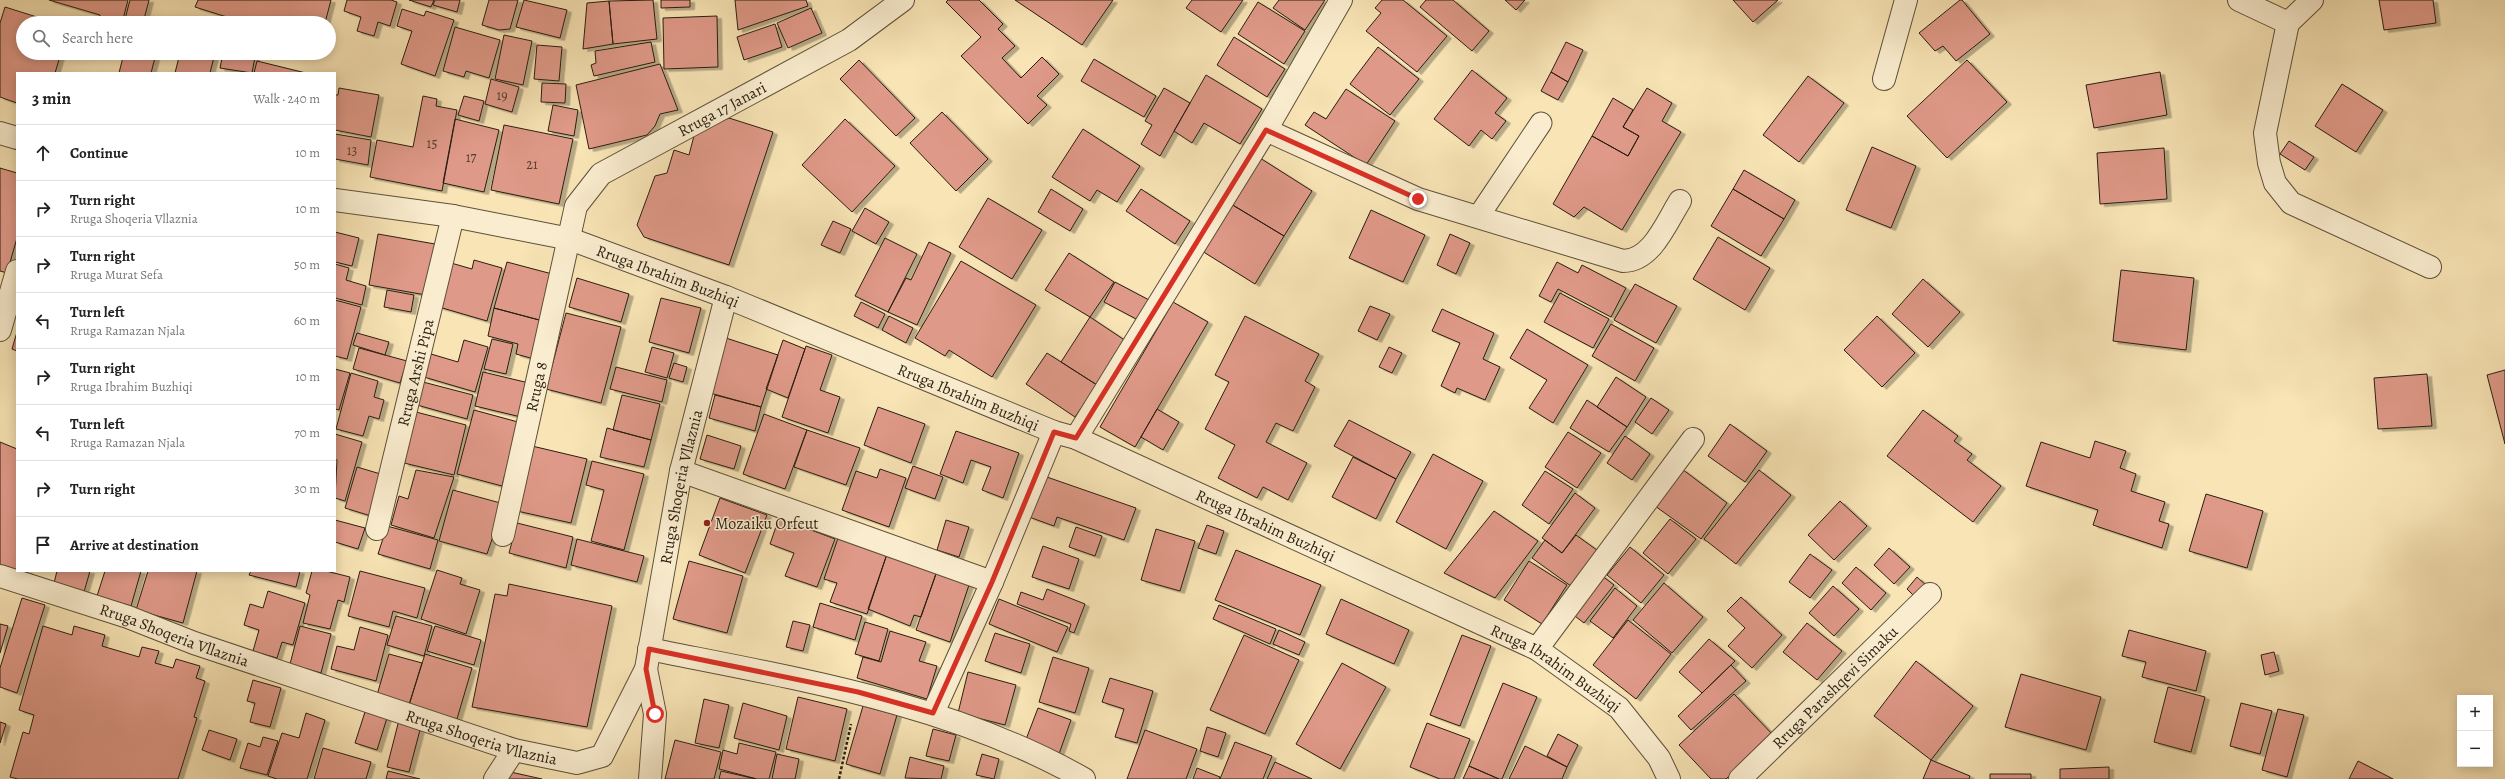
<!DOCTYPE html>
<meta charset="utf-8">
<style>
body{margin:0;font-family:Alegreya,serif;background:#f6f6f6;color:#222}
.controls{position:absolute;right:12px;bottom:12px;display:grid;overflow:hidden;border-radius:0px;box-shadow:0 2px 10px #0003}
.controls button{width:36px;height:36px;display:grid;place-items:center;padding:0;border:0;border-bottom:1px solid #e0e0e0;background:#fff;color:#222;font:20px sans-serif}
.stop{position:absolute;width:12px;height:12px;margin:-9px;border:3px solid #d93025;border-radius:50%;background:#fff}
.stop.end{background:#d93025;border-color:#fff;box-shadow:0 1px 4px #0008}
.list{margin:0;padding:0;list-style:none}
h2{display:flex;justify-content:space-between;align-items:center;height:52px;margin:0;padding:0 16px;font-size:17px}
h2 small{font-size:13px;font-weight:400;color:#767676}
.list li{display:grid;grid-template-columns:26px 1fr auto;gap:12px;align-items:center;box-sizing:border-box;height:56px;padding:0 16px;border-top:1px solid #e0e0e0}
.list b{display:block;font-size:15px;white-space:nowrap}
.list p{margin:0;font-size:13px;white-space:nowrap;color:#767676}
.list em{font-size:13px;font-style:normal;color:#767676}
.icon{flex:none;width:22px;height:22px;fill:none;stroke:currentColor;stroke-width:2;stroke-linecap:round;stroke-linejoin:round}
.map{position:relative;flex:none;width:2505px;height:779px;overflow:hidden}
.search{position:absolute;background:#fff;box-shadow:0 2px 10px #0003;left:16px;top:16px;width:320px;height:44px;display:flex;align-items:center;gap:10px;box-sizing:border-box;padding:0 14px;border-radius:22px;color:#767676;font-size:15px}
.panel{position:absolute;background:#fff;box-shadow:0 2px 10px #0003;left:16px;top:72px;width:320px;height:500px;border-radius:0px}
.map>svg:first-child{display:block}
.building{fill:#df9988;stroke:#291e10;filter:url(#shadow)}
.lines{fill:none;stroke-linecap:round;stroke-linejoin:round}
.lane-casing{stroke:#5d5039;stroke-width:23}
.street-casing{stroke:#5d5039;stroke-width:24}
.path{stroke:#291e10;stroke-width:2.5;stroke-dasharray:3 2;stroke-linecap:butt}
.lane{stroke:#faedcf;stroke-width:21}
.street{stroke:#faedcf;stroke-width:22}
.route{stroke:#d93025;stroke-width:5}
.poi-dot{fill:#8f2418;stroke:#faedcf;stroke-width:1.5}
.labels{text-anchor:middle;stroke-width:3;stroke-linejoin:round;paint-order:stroke}
.number-label{font-size:14px;fill:#563d2e}
.street-label{font-size:16px;fill:#291e10;stroke:#faedcf}
.poi-label{font-size:16px;fill:#291e10;stroke:#faedcf;text-anchor:start}
</style>
<div class="map">
<svg width="2505" height="779" viewBox="0 0 2505 779">
<defs>
<filter id="shadow"><feDropShadow dx="4.5" dy="2.5" stdDeviation="0" flood-color="#0004"/></filter>
</defs>
<rect width="100%" height="100%" fill="#f8e4b5"/>
<filter id="stains"><feTurbulence type="fractalNoise" baseFrequency=".005" numOctaves="4"/><feColorMatrix values="0 0 0 0 .2 0 0 0 0 .09 0 0 0 0 .02 0 0 0 .5 -.17"/></filter>
<radialGradient id="worn" r=".72"><stop offset=".6" stop-color="#630" stop-opacity="0"/><stop offset="1" stop-color="#630" stop-opacity=".3"/></radialGradient>
<!-- building -->
<path class="building" d="M49,0H128L122,23H98L100,15Z
M130,0H149L143,23H124Z
M198,0H331L325,23H265L247,18L246,23L195,7Z
M347,0H391L397,2L390,26L378,22L374,36L357,31L361,17L344,11Z
M409,0H434L431,7Z
M435,0H460L457,12L433,5Z
M489,0H518L510,29L499,30L482,25Z
M524,0L567,10L560,38L516,27Z
M653,0L657,39L613,44L609,1Z
M661,0H690V7L661,8Z
M735,0H806L808,6L738,30Z
M948,0H979L1003,24L998,29L1015,46L1002,58L1021,78L1042,57L1059,74L1037,96L1047,105L1028,124L961,56L981,37L946,2Z
M1015,0H1113L1082,45Z
M1192,0H1243L1221,32L1186,8Z
M1279,0H1325L1305,30L1273,8Z
M1382,0H1403L1447,36L1417,72L1366,31L1381,13L1375,8Z
M1426,0H1453L1489,31L1472,51L1420,7Z
M1505,0H1525L1516,10Z
M1733,0H1778L1753,22Z
M1960,0H1962L1990,34L1956,61L1943,46L1935,51L1919,33Z
M2379,0H2433L2436,23L2384,30Z
M609,1L613,44L583,49L587,3Z
M1258,2L1305,31L1284,64L1238,34Z
M5,7L56,23H23V53H61L55,73H17V103L0,97V23Z
M811,8L822,33L788,48L777,23Z
M402,9L424,16L426,11L454,20L435,76L401,64L412,31L397,26Z
M717,16L718,67L664,69L663,18Z
M775,24L782,47L744,60L737,37Z
M455,27L500,40L489,78L466,71L464,77L443,71Z
M504,35L532,41L523,85L495,79Z
M1234,37L1285,69L1267,97L1217,65Z
M651,42L655,62L594,76L591,65L596,63L595,51Z
M1566,42L1583,50L1568,82L1551,72Z
M537,45L562,47L559,81L534,79Z
M1378,47L1419,79L1390,115L1350,84Z
M124,53L156,54L151,73H119Z
M180,53H215L210,73H175Z
M223,53H238L255,57L252,73L220,68Z
M1094,59L1156,96L1144,117L1081,81Z
M859,60L915,118L896,136L840,79Z
M1967,60L2007,102L1947,158L1907,116Z
M257,61L306,73H254Z
M660,64L678,110L660,114L655,126L647,135L589,149L576,85Z
M1472,70L1507,98L1495,113L1506,121L1492,139L1481,130L1469,146L1434,119Z
M1551,72L1568,82L1558,100L1541,91Z
M2160,72L2167,115L2094,128L2086,85Z
M1206,75L1262,109L1240,144L1204,123L1192,143L1174,131Z
M1808,76L1844,103L1799,162L1763,135Z
M491,79L519,87L512,112L485,104Z
M542,83L566,84L565,103L541,102Z
M2342,84L2383,110L2356,152L2315,126Z
M339,88L379,95L371,137L335,130V95H338Z
M1164,88L1190,103L1160,156L1141,144L1152,125L1145,121Z
M1647,88L1672,103L1662,121L1681,132L1622,230L1584,207L1574,217L1553,204L1592,136L1628,156L1639,136L1623,127Z
M1346,89L1395,121L1366,165L1305,125L1314,112L1326,119Z
M423,96L437,99L436,106L457,110L442,191L370,177L377,140L413,147Z
M464,96L484,101L479,121L458,115Z
M1613,98L1633,110L1623,127L1639,136L1628,156L1592,136Z
M553,105L578,110L574,136L548,131Z
M942,112L988,159L956,191L910,143Z
M729,118L773,132L729,265L644,237L637,225L655,176L667,173L674,150L689,155L695,132Z
M455,119L499,130L484,192L443,183Z
M845,119L895,166L852,212L802,165Z
M504,125L573,139L559,204L491,190Z
M1083,129L1140,166L1117,202L1097,190L1090,201L1052,177Z
M335,134L371,140L368,165L335,159Z
M2289,141L2314,157L2305,170L2280,154Z
M1872,147L1916,166L1891,228L1846,210Z
M2164,148L2167,199L2100,204L2097,153Z
M1260,158L1312,191L1284,236L1231,204Z
M0,168L17,173V238L7,273L0,271Z
M1744,170L1795,200L1784,219L1733,189Z
M1051,189L1083,209L1070,231L1038,212Z
M1141,189L1190,221L1175,244L1126,211Z
M1733,189L1784,219L1761,256L1711,226Z
M988,198L1042,230L1012,279L959,247Z
M1231,204L1284,236L1255,284L1202,251Z
M865,208L889,222L876,244L852,231Z
M1371,210L1425,235L1403,282L1349,258Z
M833,221L851,229L840,253L821,245Z
M335,232L359,238L352,266L335,262Z
M378,234L435,244L426,295L369,285Z
M1450,234L1470,243L1456,274L1437,265Z
M1718,237L1770,268L1745,310L1693,279Z
M885,238L917,254L888,312L855,296Z
M929,242L951,253L917,325L888,312L906,278L911,280Z
M1069,253L1114,282L1090,317L1045,290Z
M474,260L502,268L487,321L439,307L451,263L472,269Z
M961,261L1036,305L992,377L949,350L945,356L915,338Z
M507,262L556,275L543,321L494,308Z
M1557,262L1578,273L1582,265L1626,288L1611,317L1558,289L1551,302L1539,296Z
M335,264L349,268L346,280L366,286L362,305L335,298Z
M2121,270L2194,278L2186,350L2113,341Z
M577,278L629,294L621,322L569,307Z
M1923,279L1960,312L1928,347L1892,314Z
M1115,282L1149,300L1138,320L1104,302Z
M1635,284L1677,306L1656,343L1614,320Z
M387,290L414,295L411,312L384,307Z
M1560,293L1609,319L1593,348L1544,322Z
M661,298L701,308L689,353L649,342Z
M335,300L361,307L347,359L335,356Z
M861,302L885,314L878,328L854,316Z
M1173,302L1208,322L1135,447L1100,427Z
M1370,306L1390,314L1377,340L1358,331Z
M494,308L543,321L534,359L516,354L518,344L488,336Z
M1442,309L1494,333L1483,359L1500,367L1485,400L1457,388L1455,393L1441,386L1460,343L1432,331Z
M566,313L621,327L601,403L546,389Z
M889,316L913,328L906,343L882,330Z
M1245,316L1319,354L1305,381L1315,387L1293,431L1276,423L1266,442L1307,463L1288,500L1263,487L1257,498L1218,478L1235,445L1205,429L1229,382L1215,375Z
M1877,316L1915,353L1882,387L1844,350Z
M1090,317L1126,341L1097,385L1061,362Z
M1611,324L1654,348L1635,381L1592,356Z
M1527,329L1588,365L1553,423L1529,408L1547,380L1510,358Z
M17,332V351L12,349Z
M357,333L389,342L385,355L353,345Z
M726,338L778,355L761,407L710,393Z
M492,339L513,344L506,374L484,369Z
M464,340L488,347L475,392L424,377L431,354L458,362Z
M783,340L805,349L788,398L766,389Z
M806,346L832,355L820,390L840,397L828,433L782,417Z
M652,347L674,353L667,378L645,372Z
M1389,347L1402,353L1392,373L1379,367Z
M359,348L407,361L400,383L353,369Z
M1047,353L1097,385L1075,417L1026,384Z
M674,363L687,367L683,382L669,378Z
M616,367L667,380L662,402L610,389Z
M335,369L350,373L339,410L335,409Z
M2505,370V444L2487,375Z
M483,372L529,383L521,417L475,406Z
M351,373L378,381L374,397L384,400L379,419L369,416L363,436L336,429Z
M2427,374L2432,426L2378,429L2374,378Z
M1616,377L1646,397L1627,427L1597,407Z
M423,382L473,395L467,419L417,405Z
M622,395L660,404L651,440L613,430Z
M715,395L761,407L755,431L709,418Z
M1651,398L1669,410L1652,434L1635,422Z
M1587,400L1627,427L1609,452L1570,428Z
M878,407L925,424L911,463L864,445Z
M1157,409L1179,422L1163,450L1141,437Z
M474,410L518,422L510,475L505,474L502,486L457,474Z
M1923,410L1958,436L1954,441L1972,454L1967,460L2001,486L1973,522L1887,456Z
M416,412L466,425L454,475L404,463Z
M764,414L807,430L785,489L743,474Z
M1349,420L1411,452L1396,479L1334,446Z
M1730,424L1767,451L1745,482L1708,456Z
M607,428L651,440L644,467L600,457Z
M807,430L860,448L846,485L794,467Z
M956,431L1019,453L1003,498L982,490L991,467L971,460L963,483L940,474Z
M1568,432L1601,453L1577,488L1545,467Z
M335,434L362,442L345,501L335,498L337,460L335,459Z
M707,435L741,446L734,469L700,459Z
M1625,436L1650,454L1632,480L1607,463Z
M2095,441L2126,451L2120,468L2136,474L2131,491L2165,502L2159,521L2169,524L2162,548L2093,525L2098,510L2026,486L2041,442L2090,458Z
M0,442L17,449V571H28L26,578L0,569Z
M532,446L587,459L571,523L517,511Z
M1433,454L1483,481L1446,549L1396,522Z
M1353,457L1396,479L1376,519L1332,497Z
M592,461L644,474L624,550L591,541L604,490L586,485Z
M913,466L943,477L935,499L905,488Z
M357,467L384,475L371,516L345,508Z
M880,469L906,478L889,527L842,510L856,471L877,478Z
M1682,469L1727,503L1701,539L1655,506Z
M416,470L454,477L434,538L391,525L399,496L408,499Z
M1759,470L1791,495L1736,564L1704,539Z
M1545,471L1573,489L1549,524L1522,505Z
M1044,476L1136,508L1124,540L1057,517L1054,526L1029,517Z
M453,490L504,504L487,554L439,541Z
M1575,493L1595,508L1562,553L1542,538Z
M2206,494L2263,511L2247,568L2189,551Z
M720,498L767,515L745,573L699,555Z
M1840,501L1867,526L1834,560L1808,535Z
M1494,511L1538,541L1495,598L1444,573Z
M779,518L835,539L817,587L785,576L794,553L770,544Z
M1670,519L1696,539L1668,574L1643,553Z
M335,520L365,528L358,549L335,542Z
M946,520L969,527L959,557L937,550Z
M517,523L573,537L566,568L509,553Z
M1207,525L1224,531L1216,554L1198,548Z
M387,526L438,540L430,569L378,554Z
M1076,527L1102,536L1095,556L1069,547Z
M1156,529L1195,541L1180,591L1141,580Z
M1576,535L1601,553L1575,589L1532,558L1545,540L1562,553Z
M838,538L887,554L867,614L830,602L837,583L824,579Z
M577,539L644,556L637,582L571,565Z
M1043,546L1079,559L1069,589L1032,577Z
M1630,547L1664,575L1641,603L1607,575Z
M1889,548L1910,567L1894,584L1874,565Z
M1236,550L1321,585L1300,635L1215,600Z
M887,554L937,571L921,617L914,615L910,626L868,609Z
M1810,554L1832,570L1810,598L1789,582Z
M689,561L743,576L727,633L673,619Z
M1529,561L1567,585L1542,624L1504,600Z
M1856,567L1886,593L1871,610L1842,583Z
M437,570L462,578L460,584L480,590L466,634L421,619Z
M57,571H90L84,592L54,583Z
M105,571H141L131,606L97,596Z
M148,571H197L183,623L136,610Z
M251,571H300L296,587L249,575Z
M312,571H326L350,577L344,602L338,600L330,629L303,623L310,595L306,593Z
M360,571L425,588L417,618L393,611L389,627L348,616Z
M937,571L970,582L950,642L916,630Z
M1601,575L1614,585L1584,623L1571,613Z
M1917,577L1929,588L1918,600L1907,589Z
M1664,583L1703,617L1672,653L1633,620Z
M509,584L612,606L587,727L472,707L495,594L507,596Z
M1833,586L1859,609L1834,636L1809,613Z
M1615,588L1637,606L1613,638L1590,621Z
M1047,589L1085,604L1074,633L1069,631L1071,624L1017,604L1021,592L1043,600Z
M268,591L305,603L293,645L282,642L277,658L253,651L259,630L244,625L250,604L263,608Z
M1741,597L1782,635L1752,668L1728,646L1745,628L1727,611Z
M22,598L45,605L17,693L0,687V668Z
M999,599L1068,627L1057,652L989,624Z
M1341,599L1409,630L1394,664L1326,634Z
M820,603L862,616L855,640L813,627Z
M1219,605L1276,629L1270,644L1213,619Z
M396,616L432,626L424,656L387,645Z
M1628,620L1671,654L1636,699L1593,665Z
M793,621L810,625L803,651L786,647Z
M865,622L888,629L879,661L855,654Z
M1807,623L1842,651L1817,680L1783,652Z
M0,624L8,626L0,653Z
M43,626L72,635L74,626L105,635L102,646L139,657L142,647L159,651L155,663L173,668L176,659L200,666L196,678L205,681L194,717L197,718L178,779H18L10,777L23,732L29,734L34,715L19,710Z
M300,626L331,634L321,673L290,664Z
M435,626L481,640L474,665L427,651Z
M360,627L388,635L376,681L331,669L337,646L354,650Z
M1279,630L1305,642L1299,655L1273,644Z
M2129,630L2206,651L2196,691L2142,677L2146,662L2122,656Z
M890,631L926,642L919,661L937,666L927,699L857,678L863,657L881,662Z
M995,633L1030,644L1021,673L985,661Z
M1244,635L1299,660L1265,734L1210,710Z
M1462,635L1491,646L1460,726L1430,715Z
M1709,639L1735,661L1702,693L1679,672Z
M2274,652L2279,671L2265,675L2261,655Z
M389,654L422,663L409,705L377,695Z
M425,654L472,668L457,719L409,705Z
M1053,657L1089,668L1075,713L1039,702Z
M1916,661L1973,706L1931,760L1874,716Z
M1342,663L1386,687L1340,769L1296,744Z
M1731,665L1746,681L1691,730L1678,716Z
M968,672L1016,685L1005,725L958,713Z
M2021,674L2101,697L2086,750L2005,727Z
M1110,678L1153,691L1137,743L1115,737L1124,709L1102,702Z
M253,680L281,688L270,727L250,722L255,703L247,701Z
M1503,683L1537,697L1502,779H1499L1469,766Z
M2168,687L2205,697L2191,752L2154,742Z
M1734,694L1773,735L1726,779H1711L1679,745Z
M798,697L847,709L835,761L786,749Z
M704,699L729,705L719,748L695,743Z
M743,703L787,716L779,750L734,738Z
M2241,703L2272,711L2260,754L2230,746Z
M863,706L897,715L880,774L846,764Z
M1038,708L1071,720L1059,754L1025,742Z
M2278,709L2304,715L2287,777L2262,770Z
M365,712L387,718L377,750L355,743Z
M306,713L325,720L307,779H277L268,776L282,733L299,738Z
M399,720L421,726L409,772L387,767Z
M0,722L6,724L0,743Z
M1427,723L1470,739L1454,779H1440L1410,767Z
M1207,727L1226,733L1218,757L1200,751Z
M933,729L956,735L949,761L926,756Z
M209,730L237,739L230,760L202,750Z
M1145,730L1197,749L1186,779H1127Z
M1558,734L1578,745L1567,767L1547,756Z
M263,737L278,741L267,775L240,768L248,743L260,747Z
M675,740L721,752L714,779H665Z
M1235,742L1272,756L1263,779H1220Z
M739,743L776,752L769,779H757L719,769L723,750L737,754Z
M1525,746L1567,767L1562,779H1509Z
M323,748L371,762L366,779H314Z
M777,754L799,759L795,779H772Z
M982,754L999,759L994,779L976,775Z
M910,757L944,766L941,779L905,778Z
M1931,760L1970,776L1969,779H1923Z
M2358,761L2393,779H2349Z
M1275,762L1312,779H1267Z
M1469,766L1499,779H1463Z
M2109,767V779H2060V769Z
M1197,768L1220,777L1219,779H1193Z
M388,771L420,779H386Z
M506,771L542,779H504Z
M721,771L756,779H719Z
M1990,774H2031V779H1990Z"/>
<g class="lines">
<!-- lane casing -->
<g class="lane-casing">
<path id="lane" d="M1478,217L1541,123"/>
</g>
<!-- street casing -->
<g class="street-casing">
<g id="street">
<path d="M2239,0L2288,23"/>
<path d="M2312,0L2288,23L2265,133L2269,163L2275,183L2291,203L2430,267"/>
<path d="M1884,79L1906,0"/>
<path d="M1266,130L1418,199L1623,261C1652,261 1666,223 1680,201"/>
<path d="M0,133L17,138"/>
<path id="s1" d="M335,200L453,216L570,239L726,297L1054,432L1076,438L1537,649L1619,708L1659,758L1669,779"/>
<path d="M0,330L17,271"/>
<path d="M1076,438L1266,130L1341,0"/>
<path d="M681,471L992,582"/>
<path id="s2" d="M377,529L453,216"/>
<path id="s3" d="M503,535L576,206L601,174L849,40L903,0"/>
<path id="s4" d="M0,576L128,617L194,643L514,750L577,763L602,756L646,669L681,471L726,297"/>
<path d="M649,649C798,679 950,703 1084,779"/>
<path d="M1537,649L1693,439"/>
<path d="M646,669L655,714L650,779"/>
<path d="M933,713L992,582L1054,432"/>
<path d="M495,779L514,750"/>
<path id="s5" d="M1740,779L1930,594"/>
</g>
</g>
<!-- path -->
<path class="path" d="M839,779L851,724"/>
<!-- lane -->
<use href="#lane" class="lane"/>
<!-- street -->
<use href="#street" class="street"/>
</g>
<g class="lines">
<!-- route -->
<path class="route" d="M655,714L646,669L649,649L858,692L933,713L992,582L1054,432L1076,438L1266,130L1418,199"/>
</g>
<!-- markers -->
<circle class="poi-dot" cx="707" cy="523" r="4"/>
<g class="labels">
<!-- number labels -->
<g class="number-label">
<text x="502" y="100">19</text>
<text x="432" y="148">15</text>
<text x="352" y="155">13</text>
<text x="471" y="162">17</text>
<text x="532" y="169">21</text>
</g>
<!-- street labels -->
<g class="street-label">
<text dy="6" stroke="none"><textPath href="#s3" startOffset="515">Rruga 17 Janari</textPath></text>
<text dy="6" stroke="none"><textPath href="#s1" startOffset="343">Rruga Ibrahim Buzhiqi</textPath></text>
<text dy="6" stroke="none"><textPath href="#s2" startOffset="161">Rruga Arshi Pipa</textPath></text>
<text dy="6" stroke="none"><textPath href="#s3" startOffset="152">Rruga 8</textPath></text>
<text dy="6" stroke="none"><textPath href="#s1" startOffset="667">Rruga Ibrahim Buzhiqi</textPath></text>
<text dy="6" stroke="none"><textPath href="#s4" startOffset="916">Rruga Shoqeria Vllaznia</textPath></text>
<text dy="6" stroke="none"><textPath href="#s1" startOffset="991">Rruga Ibrahim Buzhiqi</textPath></text>
<text dy="6" stroke="none"><textPath href="#s4" startOffset="184">Rruga Shoqeria Vllaznia</textPath></text>
<text dy="6" stroke="none"><textPath href="#s1" startOffset="1315">Rruga Ibrahim Buzhiqi</textPath></text>
<text dy="6" stroke="none"><textPath href="#s5" startOffset="132">Rruga Parashqevi Simaku</textPath></text>
<text dy="6" stroke="none"><textPath href="#s4" startOffset="508">Rruga Shoqeria Vllaznia</textPath></text>
</g>
<!-- poi labels -->
<g class="poi-label">
<text x="715" y="529">Mozaiku Orfeut</text>
</g>
</g>
<rect width="100%" height="100%" filter="url(#stains)"/>
<rect width="100%" height="100%" fill="url(#worn)"/>
</svg>
<div class="controls">
<button>+</button>
<button>−</button>
</div>
<div class="stop" style="left:655px;top:714px"></div>
<div class="stop end" style="left:1418px;top:199px"></div>
<div class="search"><svg class="icon" aria-label="search" viewBox="0 0 24 24"><circle cx="10" cy="10" r="6"/><path d="M15 15l6 6"/></svg>Search here</div>
<section class="panel">
<h2>3 min<small>Walk · 240 m</small></h2>
<ul class="list">
<li><svg class="icon" aria-label="ahead" viewBox="0 0 24 24"><path d="M12 20V5M6 11l6-6 6 6"/></svg><div><b>Continue</b></div><em>10 m</em></li>
<li><svg class="icon" aria-label="right" viewBox="0 0 24 24"><path d="M7 20v-9h11M14 6l5 5-5 5"/></svg><div><b>Turn right</b><p>Rruga Shoqeria Vllaznia</p></div><em>10 m</em></li>
<li><svg class="icon" aria-label="right" viewBox="0 0 24 24"><path d="M7 20v-9h11M14 6l5 5-5 5"/></svg><div><b>Turn right</b><p>Rruga Murat Sefa</p></div><em>50 m</em></li>
<li><svg class="icon" aria-label="left" viewBox="0 0 24 24"><path d="M17 20v-9H6M10 6l-5 5 5 5"/></svg><div><b>Turn left</b><p>Rruga Ramazan Njala</p></div><em>60 m</em></li>
<li><svg class="icon" aria-label="right" viewBox="0 0 24 24"><path d="M7 20v-9h11M14 6l5 5-5 5"/></svg><div><b>Turn right</b><p>Rruga Ibrahim Buzhiqi</p></div><em>10 m</em></li>
<li><svg class="icon" aria-label="left" viewBox="0 0 24 24"><path d="M17 20v-9H6M10 6l-5 5 5 5"/></svg><div><b>Turn left</b><p>Rruga Ramazan Njala</p></div><em>70 m</em></li>
<li><svg class="icon" aria-label="right" viewBox="0 0 24 24"><path d="M7 20v-9h11M14 6l5 5-5 5"/></svg><div><b>Turn right</b></div><em>30 m</em></li>
<li><svg class="icon" aria-label="arrive" viewBox="0 0 24 24"><path d="M6 21V4h12l-3 4 3 4H6"/></svg><div><b>Arrive at destination</b></div></li>
</ul>
</section>
</div>
